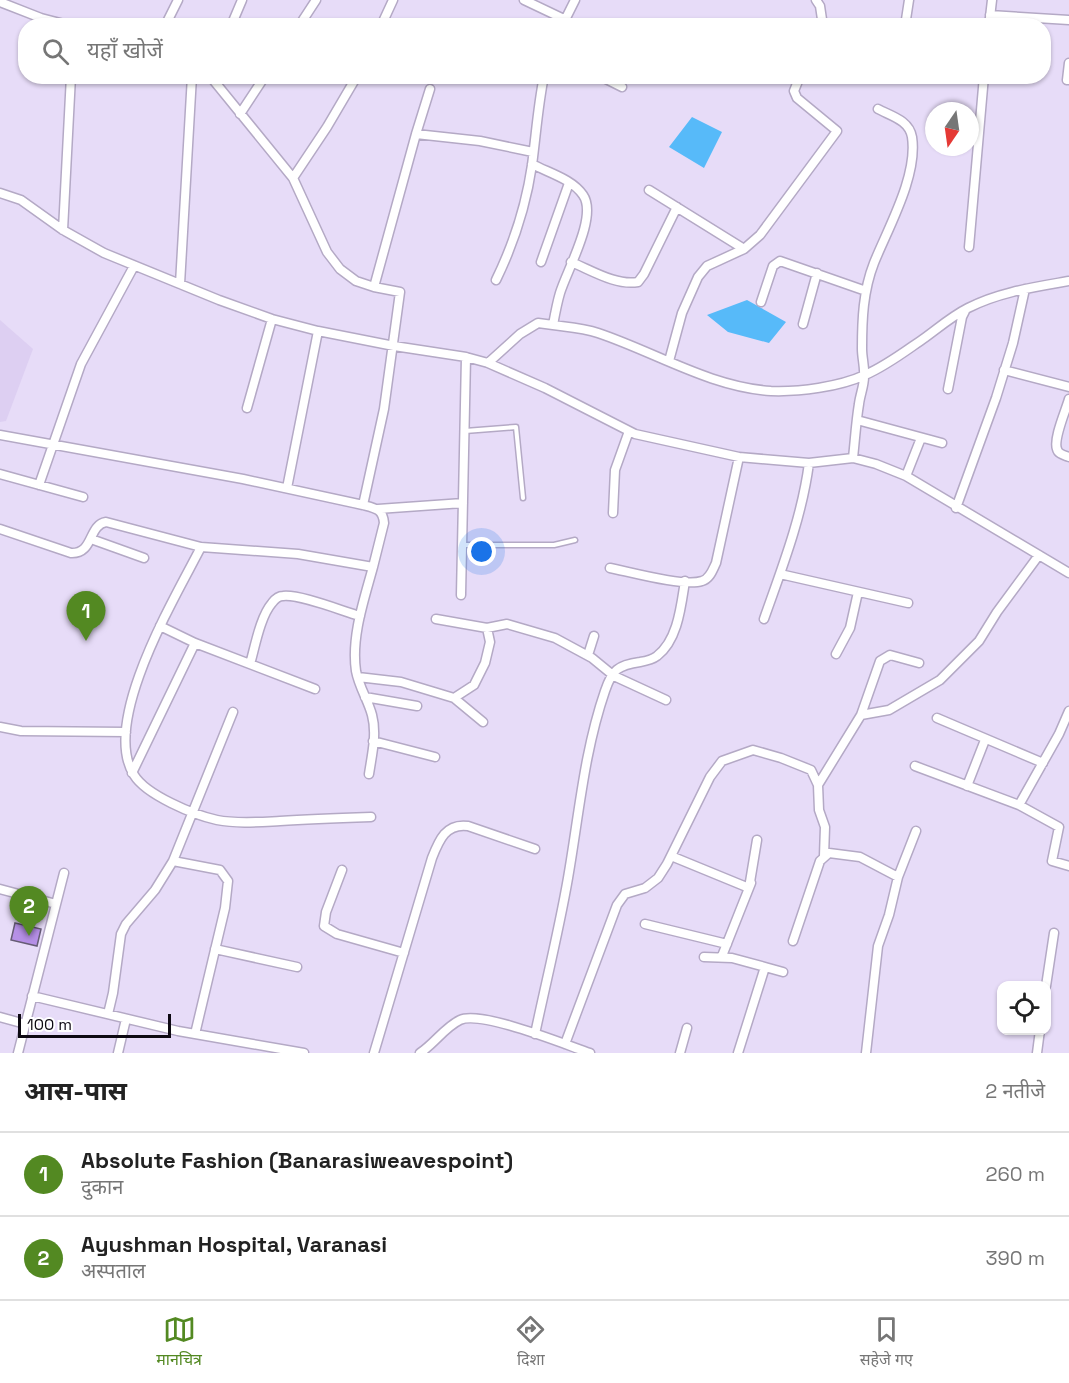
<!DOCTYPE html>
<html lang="hi">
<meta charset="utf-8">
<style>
body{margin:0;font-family:"Space Grotesk","Noto Sans Devanagari",sans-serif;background:#f6f6f6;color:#222}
.controls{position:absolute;right:18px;bottom:18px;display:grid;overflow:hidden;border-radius:12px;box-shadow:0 2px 4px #0004}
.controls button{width:54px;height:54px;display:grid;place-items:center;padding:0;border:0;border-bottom:2px solid #e0e0e0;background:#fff;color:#222;font:30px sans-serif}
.compass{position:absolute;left:925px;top:102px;width:54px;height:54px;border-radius:50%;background:#fff;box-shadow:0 2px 4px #0004;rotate:193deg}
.scale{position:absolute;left:18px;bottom:15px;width:153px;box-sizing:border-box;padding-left:6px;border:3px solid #0d0912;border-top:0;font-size:16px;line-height:21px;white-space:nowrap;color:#0d0912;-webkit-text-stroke:4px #fff;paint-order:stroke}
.you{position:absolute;left:482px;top:552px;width:21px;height:21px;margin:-15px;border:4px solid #fff;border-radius:50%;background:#1a73e8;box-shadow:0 0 0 9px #1a73e833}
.badge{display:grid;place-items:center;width:39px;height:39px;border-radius:50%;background:#538922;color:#fff;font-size:20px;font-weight:700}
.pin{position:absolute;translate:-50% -50px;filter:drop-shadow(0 2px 3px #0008)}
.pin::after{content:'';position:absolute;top:32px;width:21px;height:18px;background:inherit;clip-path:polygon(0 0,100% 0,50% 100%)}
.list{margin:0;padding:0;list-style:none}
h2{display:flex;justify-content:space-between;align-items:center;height:78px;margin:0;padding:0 24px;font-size:26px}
h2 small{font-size:20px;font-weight:400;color:#767676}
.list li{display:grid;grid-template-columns:39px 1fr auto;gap:18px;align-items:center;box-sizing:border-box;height:84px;padding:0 24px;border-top:2px solid #e0e0e0}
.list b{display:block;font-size:22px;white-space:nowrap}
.list p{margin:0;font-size:20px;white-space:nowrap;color:#767676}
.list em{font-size:20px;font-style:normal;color:#767676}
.icon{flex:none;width:33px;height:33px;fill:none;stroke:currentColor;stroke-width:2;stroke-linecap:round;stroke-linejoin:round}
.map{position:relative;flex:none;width:1069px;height:1053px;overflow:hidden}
.search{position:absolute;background:#fff;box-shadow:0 2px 4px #0004;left:18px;right:18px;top:18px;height:66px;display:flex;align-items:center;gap:15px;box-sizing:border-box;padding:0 21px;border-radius:24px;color:#767676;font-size:22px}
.sheet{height:246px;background:#fff}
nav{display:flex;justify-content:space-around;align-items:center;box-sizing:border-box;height:84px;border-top:2px solid #e0e0e0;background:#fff;font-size:16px;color:#767676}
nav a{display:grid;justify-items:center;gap:3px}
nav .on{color:#538922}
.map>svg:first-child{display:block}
.built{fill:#ddcff2}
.water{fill:#57baf9}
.building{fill:#b690e7;stroke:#665c75;stroke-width:1.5}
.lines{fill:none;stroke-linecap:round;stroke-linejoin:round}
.service-casing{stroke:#b4a9c5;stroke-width:7}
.minor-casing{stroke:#b4a9c5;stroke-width:11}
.service{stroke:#fff;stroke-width:4}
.minor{stroke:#fff;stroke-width:8}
</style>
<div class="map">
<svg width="1069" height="1053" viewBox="0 0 1069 1053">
<rect width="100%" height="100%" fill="#e7dcf8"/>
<!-- built -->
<path class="built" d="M0,320L33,349L6,421L0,422Z"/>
<!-- water -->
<path class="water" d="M692,117L722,132L704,168L669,147Z
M747,300L786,322L769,343L728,332L707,315Z"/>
<!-- building -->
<path class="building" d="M15,923L41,929L37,946L11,940Z"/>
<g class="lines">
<!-- service casing -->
<g class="service-casing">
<path id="service" d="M465,431L516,427L523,498
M463,545H554L575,540"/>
</g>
<!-- minor casing -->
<g class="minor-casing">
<path id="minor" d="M524,0L564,19
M816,0L820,6L823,26
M0,2L41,18L72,26
M990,15L1069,20
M165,26L178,0
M231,26L242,0
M299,26L316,0
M381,26L393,0
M562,26L575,0
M905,26L909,0
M989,26L992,0
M1069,63L1067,80H1069
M600,76L622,87
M240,114L265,76
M416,134L480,141L533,152
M293,178L327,127L357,76
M649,190L744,249
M0,193L21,200L63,230L104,253L219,300L272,319L318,331L394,346L466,357L488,363L545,388L635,434L739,457L809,463L853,458L876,464L906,476L1069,573
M63,230L71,76
M969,247L984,76
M541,262L569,183
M571,262C591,270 616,286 638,282L644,274L677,207
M496,280C514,243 526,206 532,165C536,135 538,105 544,76
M180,284L192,76
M374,287L416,134L430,89
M761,302L773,266L780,261L866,291
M803,324L817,273
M553,325C568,327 584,328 598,333C655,352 710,387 771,391C799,392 839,387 865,375C886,366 904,352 923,339C937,329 952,316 968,308C999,292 1035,287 1069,281
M669,361L682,313L698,277L707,266L744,249L760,235L837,131L797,98L794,91L800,76
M488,363L520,334L538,323L553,325C555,314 557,303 560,293C567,270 598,216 583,195C572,179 549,173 532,164
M1004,370L1069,387
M948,389L962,317L965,311
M1069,399C1066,410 1053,439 1057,449C1058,454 1064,455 1069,457
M247,408L272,319
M857,420L942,443
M0,435L243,479L363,505L384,409L400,292L374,287L356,281L340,269L327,252L293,178L210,76
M853,458C855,440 856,422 859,404C860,395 864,386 864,377C865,368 862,358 862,349C862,320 863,291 874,263C888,228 918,176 912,137C909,120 891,116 878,109
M0,474L83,497
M906,476L921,438
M39,485L81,364L134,266
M287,488L318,331
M363,505C375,508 383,509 384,523L373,567L298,554L201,547C176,596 100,722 134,775C146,795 194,815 217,820C237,824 260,822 280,821C311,819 341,818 371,817
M956,508L996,398L1013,343L1025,289
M378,509L463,503
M613,513L615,470L629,431
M0,529L71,553C94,554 88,525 106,522L201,547
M91,539L144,558
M610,568C630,572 684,587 702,581C710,579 713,569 716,563L739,457
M780,574L908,603
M461,595L466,357
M436,619L487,628L507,624L555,638L592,658L614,676L666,700
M764,619C782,568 802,517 809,463
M160,626L195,643L315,689
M836,654L850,628L858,592
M588,655L594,636
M250,664C255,647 260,617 272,603C275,599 278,596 283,596C300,594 342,611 360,616
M358,677L401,682L454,698L483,722
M365,697L417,706
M454,698L474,685L485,663L490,642L487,628
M861,715L880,661L890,655L919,663
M937,718L1043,763
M0,727L21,731L126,732
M373,741L435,757
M915,766L1019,805L1059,827L1052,861L1069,866
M132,773L195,643
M369,774C372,754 377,734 372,715C368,700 359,687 356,671C351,637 364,600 373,567
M818,785L861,715L889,710L940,680L979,641L997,612L1039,555
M967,786L985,740
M1019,805L1059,734L1069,711
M671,856L749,888L757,840
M173,861L220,870L228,881L225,908L195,1034
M342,870L326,912L324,926L337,934L404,953
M0,889L56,904
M645,924L727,944
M793,941L820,861L829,853L860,857L898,877
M215,949L297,967
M722,956L751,883
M704,957L732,958L765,967
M1046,986L1054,933
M32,996L178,1031L304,1053
M108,1014L113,993L121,934L126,924L155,890L173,861L233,712
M0,1017L25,1024
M535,1034C546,982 559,930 568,878C579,815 584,752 605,691C612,670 618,665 640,662C646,661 652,660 657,656C678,640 681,606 685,581
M565,1044L617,905L625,894L645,888L658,878L667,864L710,777L722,761L753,750L781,758L811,770L818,785L819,810L825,827L824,856
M18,1053L64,873
M118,1053L126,1019
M374,1053L432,858C439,840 446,823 468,826L535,849
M420,1053C434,1044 445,1027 460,1020C481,1010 566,1045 590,1053
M680,1053L687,1028
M738,1053L765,967L783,972
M866,1053L878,946L889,915L898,877L916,831
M1037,1053L1040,1030"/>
</g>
<!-- service -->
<use href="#service" class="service"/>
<!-- minor -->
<use href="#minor" class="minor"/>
</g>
</svg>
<div class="controls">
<button><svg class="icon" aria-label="locate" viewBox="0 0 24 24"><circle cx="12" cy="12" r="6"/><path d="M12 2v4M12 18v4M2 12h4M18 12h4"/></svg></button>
</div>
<svg class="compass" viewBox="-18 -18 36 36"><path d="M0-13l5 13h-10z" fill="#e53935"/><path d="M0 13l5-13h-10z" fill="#767676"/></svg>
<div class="scale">100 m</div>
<div class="you"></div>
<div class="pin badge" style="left:86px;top:641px">1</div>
<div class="pin badge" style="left:29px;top:936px">2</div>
<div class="search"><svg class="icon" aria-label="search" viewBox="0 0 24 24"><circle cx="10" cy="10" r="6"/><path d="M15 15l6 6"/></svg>यहाँ खोजें</div>
</div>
<section class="sheet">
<h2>आस-पास<small>2 नतीजे</small></h2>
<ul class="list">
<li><span class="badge">1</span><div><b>Absolute Fashion (Banarasiweavespoint)</b><p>दुकान</p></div><em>260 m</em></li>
<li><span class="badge">2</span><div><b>Ayushman Hospital, Varanasi</b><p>अस्पताल</p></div><em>390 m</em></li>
</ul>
</section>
<nav>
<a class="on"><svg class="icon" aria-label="map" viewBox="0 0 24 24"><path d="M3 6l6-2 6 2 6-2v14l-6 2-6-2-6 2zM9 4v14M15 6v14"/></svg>मानचित्र</a>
<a><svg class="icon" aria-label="directions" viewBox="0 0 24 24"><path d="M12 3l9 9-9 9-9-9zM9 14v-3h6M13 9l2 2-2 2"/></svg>दिशा</a>
<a><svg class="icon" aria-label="saved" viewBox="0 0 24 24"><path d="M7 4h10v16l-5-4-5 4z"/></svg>सहेजे गए</a>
</nav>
